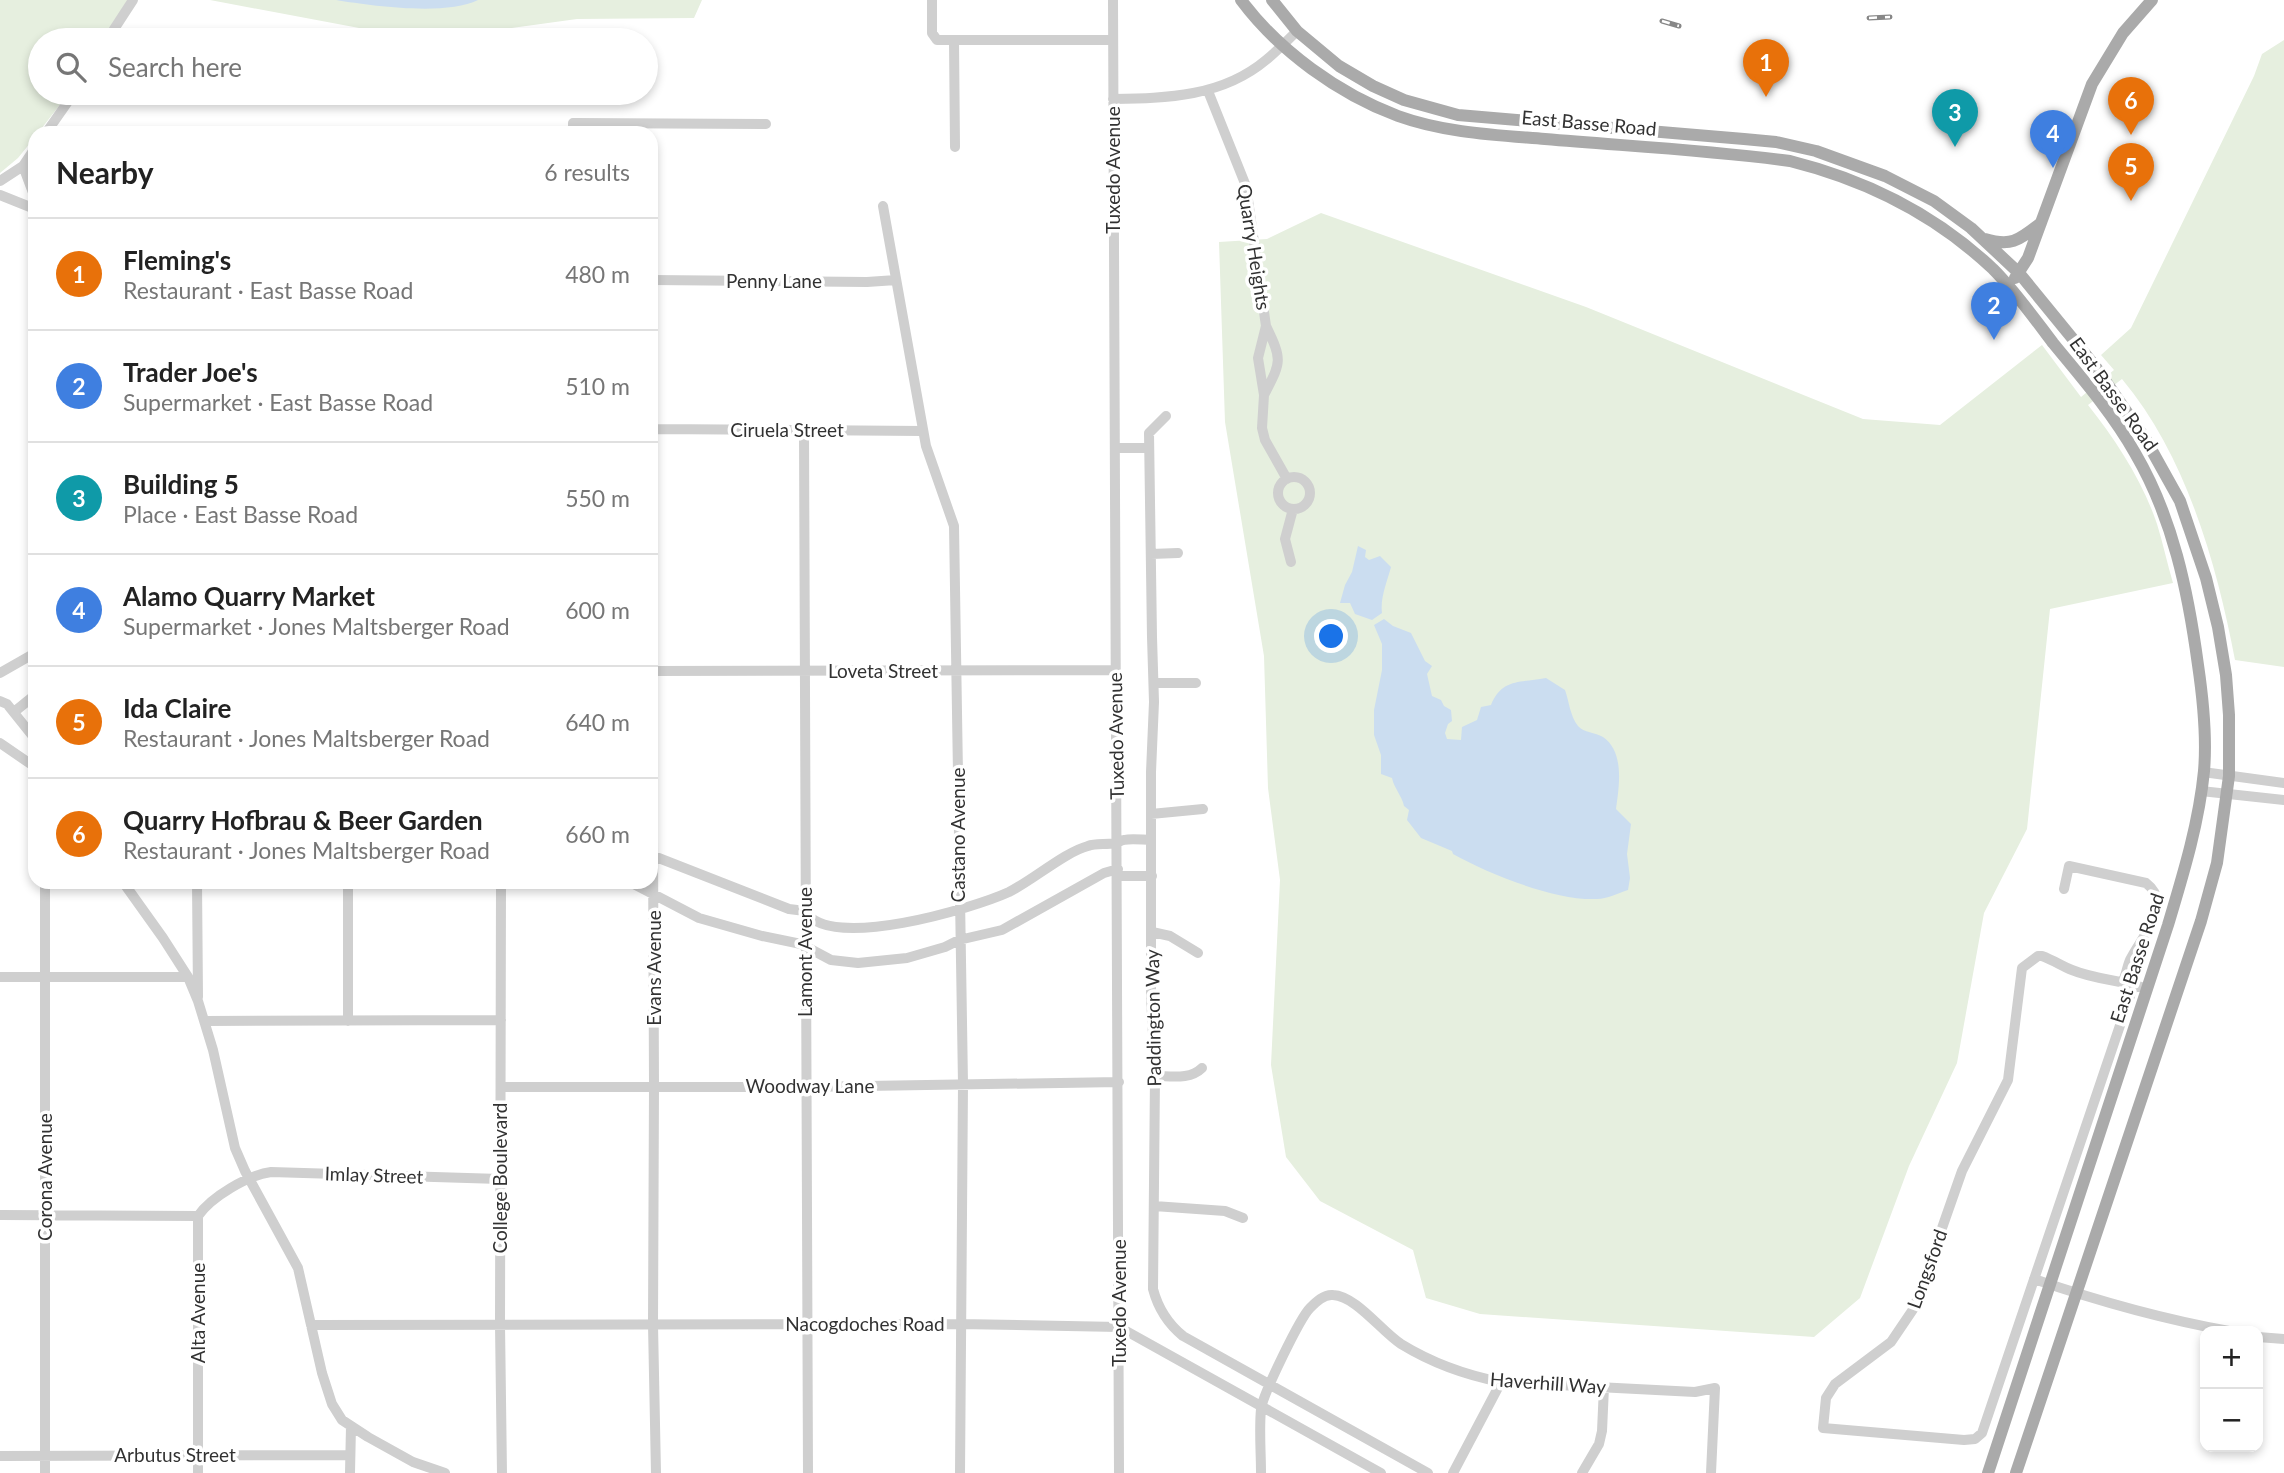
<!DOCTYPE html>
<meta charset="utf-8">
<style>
body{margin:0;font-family:Lato,sans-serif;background:#f6f6f6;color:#222}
.controls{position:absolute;right:21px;bottom:21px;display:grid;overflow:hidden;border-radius:14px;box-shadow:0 4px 10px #0003}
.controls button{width:63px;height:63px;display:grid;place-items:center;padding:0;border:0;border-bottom:2px solid #e0e0e0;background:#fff;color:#222;font:35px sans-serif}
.you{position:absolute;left:1332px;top:637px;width:24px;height:24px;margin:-18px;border:5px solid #fff;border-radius:50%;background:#1a73e8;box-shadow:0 0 0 10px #1a73e833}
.badge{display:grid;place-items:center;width:46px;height:46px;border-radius:50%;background:#b45309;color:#fff;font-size:23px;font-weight:700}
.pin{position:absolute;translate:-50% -58px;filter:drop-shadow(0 2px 4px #0008)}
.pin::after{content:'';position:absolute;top:37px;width:24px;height:21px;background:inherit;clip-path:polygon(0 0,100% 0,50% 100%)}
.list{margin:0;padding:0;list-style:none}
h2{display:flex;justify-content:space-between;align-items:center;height:91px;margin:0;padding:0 28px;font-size:30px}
h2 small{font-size:23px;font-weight:400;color:#767676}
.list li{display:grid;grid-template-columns:46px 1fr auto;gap:21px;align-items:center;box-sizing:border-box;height:112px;padding:0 28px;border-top:2px solid #e0e0e0}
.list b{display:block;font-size:26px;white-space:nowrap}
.list p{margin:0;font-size:23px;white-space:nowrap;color:#767676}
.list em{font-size:23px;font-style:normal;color:#767676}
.icon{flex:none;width:38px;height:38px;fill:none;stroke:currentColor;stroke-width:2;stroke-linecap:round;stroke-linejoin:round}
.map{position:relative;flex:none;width:2284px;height:1473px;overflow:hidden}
.search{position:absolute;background:#fff;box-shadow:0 4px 10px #0003;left:28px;top:28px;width:630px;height:77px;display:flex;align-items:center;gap:18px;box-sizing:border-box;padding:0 24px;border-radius:38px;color:#767676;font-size:26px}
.panel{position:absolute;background:#fff;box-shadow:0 4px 10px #0003;left:28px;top:126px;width:630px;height:763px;border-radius:21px}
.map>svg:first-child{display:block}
.green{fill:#e6efdf}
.water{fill:#cbddf0}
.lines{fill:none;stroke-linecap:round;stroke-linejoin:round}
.minor{stroke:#cfcfcf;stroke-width:10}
.major{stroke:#aaa;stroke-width:12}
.rail-casing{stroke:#878787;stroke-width:5}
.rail{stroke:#fff;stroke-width:2.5;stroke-dasharray:8;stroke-linecap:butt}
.labels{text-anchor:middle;stroke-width:7;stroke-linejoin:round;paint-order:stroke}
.street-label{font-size:19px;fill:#323232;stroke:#fff}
</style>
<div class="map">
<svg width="2284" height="1473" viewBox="0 0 2284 1473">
<rect width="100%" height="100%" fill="#fff"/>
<!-- green -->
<path class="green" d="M0,0H128L102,40H40V93H69L38,133H35V137L18,158L0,173Z
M210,0H702L694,18L577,19L423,40Z
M2284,40V667L2235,660C2217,565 2186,455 2122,379L2088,405C2116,440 2143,482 2157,524C2163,543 2167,563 2173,583L2050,609L2027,829L1984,913L1957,1063L1909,1166L1860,1298L1814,1337L1480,1314L1426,1298L1413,1250L1320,1201L1286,1157L1271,1065L1280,880L1268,788L1264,656L1225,422L1219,242L1267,239L1321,213L1586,307L1863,419L1940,425L2042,345L2081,397L2114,370L2101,355L2131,328L2254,76L2262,54Z"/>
<!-- water -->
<path class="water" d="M336,0H478C446,16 372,6 336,0Z
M1358,546L1366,550L1365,557L1369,560L1380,556L1391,567C1387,582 1380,598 1382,613L1372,620L1355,614L1350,603H1340L1345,585L1352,572Z
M1384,619L1393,626L1411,633L1425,661L1432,666L1427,674L1432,696L1441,700L1444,706L1451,710L1452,721L1448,724L1445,733L1447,739L1461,740L1462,727L1477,720L1481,707L1491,705C1502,678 1521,683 1546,678L1565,690C1569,701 1570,716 1578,726C1584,733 1595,732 1603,737C1625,752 1619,787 1616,809L1631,824L1627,854L1630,878L1628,890C1618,893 1607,899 1597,899C1555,901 1489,874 1453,854L1452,851L1421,838L1407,820L1409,810L1404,806C1402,796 1394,788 1392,778L1381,774V755L1374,735V710L1382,670V644L1374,625Z"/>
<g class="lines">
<!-- minor -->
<path class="minor" d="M932,0V33L937,40H1112
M1113,0L1119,1473
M107,40L133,0
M954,41L955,147
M1208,91L1246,186L1266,326
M1113,99C1167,98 1222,97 1266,60C1277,51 1287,41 1297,31
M46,133L74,93
M573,133V123L766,124
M23,166L35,198
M0,181L23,166L35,148
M0,195L35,209
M883,206L926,446L954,526L963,1084L960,1473
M651,280L867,282L896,280
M651,338L654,1086L653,1325L656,1473
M1264,395C1281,362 1283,361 1266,326L1258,358L1264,395L1262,428L1265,440L1287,479
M1166,416L1149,433L1152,637L1154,702L1151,772V996L1155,1076L1153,1289C1158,1308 1167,1323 1183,1336L1428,1473
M651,429L923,431
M804,431L808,1473
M1115,448H1149
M1278 493a16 16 0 1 1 32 0a16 16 0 1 1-32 0Z
M1151,554L1178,553
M1291,562L1285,539L1293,509
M651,671L1114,670
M0,673L35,653
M1154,683H1196
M0,701L7,704L35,739
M14,712L35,695
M0,743L35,767
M2203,772L2284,783
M2201,791L2284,800
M1151,814L1203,809
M651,855L789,909L805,911C829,952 974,908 1009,892C1033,880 1065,852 1088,846C1096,843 1106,845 1115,843C1118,843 1121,840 1124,840C1132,838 1143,840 1151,840
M1118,876H1152
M45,882V1473
M123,882L163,938L188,977L198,1001L213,1050L235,1148L245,1171L298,1268L322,1373L332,1404L342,1420L368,1437L413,1462L445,1473
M197,882L198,997
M348,882V1021
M501,882L500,1325L502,1473
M630,882L699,918L762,936L801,944L831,960L858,963L907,958L945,947L959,940L1002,930L1104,873L1118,869
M2064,889L2069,866L2146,883C2174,904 2141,937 2130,960C2127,967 2126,975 2123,981
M1152,932L1170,936L1198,953
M0,977H188
M2134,984L1982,1433L1975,1439L1964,1440L1823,1428L1826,1398L1835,1384L1891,1342L1914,1308L1962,1171L2008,1080L2022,968L2038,956H2042C2053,960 2062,966 2072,970C2096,980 2123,980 2147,989
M205,1021L501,1020
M1155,1076C1171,1076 1190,1080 1202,1068
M501,1087H805L1119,1082
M1154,1206L1225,1211L1243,1218
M0,1215L198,1216
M2034,1279C2098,1301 2162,1319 2229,1331
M311,1325L959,1324L1119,1327L1381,1473
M2258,1337L2284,1339
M0,1456L350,1455
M198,1473V1216C211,1197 248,1175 271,1172L500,1179
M350,1473L351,1426
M1261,1473C1261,1452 1259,1430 1261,1409C1263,1394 1300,1318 1310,1308C1316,1302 1324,1294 1333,1295C1356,1296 1381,1331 1401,1344C1432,1363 1465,1375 1501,1382L1695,1392L1715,1388L1711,1473
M1453,1473L1501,1382
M1582,1473L1599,1444L1602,1431L1604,1387"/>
<!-- major -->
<path class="major" d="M1241,0C1279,51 1339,94 1398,116C1445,133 1496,135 1545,139C1626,146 1709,150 1790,161C1866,180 1936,215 1993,269C2015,291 2034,318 2053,343C2082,378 2113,414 2135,453C2173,518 2188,591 2198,665C2203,699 2207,736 2204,771C2199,823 2183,875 2168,925L1988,1473
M1272,0L1297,31L1339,66L1373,86L1404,100L1458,115L1744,139L1776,142L1816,151L1885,176L1934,201L1971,228L2019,273L2095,366L2146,440L2180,501L2206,578L2218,627L2226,675L2229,715V776L2217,863L2201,921L2016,1473
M1985,239C2012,247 2019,240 2041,223
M2015,278L2028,258L2092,84L2123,33L2152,0"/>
<!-- rail casing -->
<g class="rail-casing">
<path id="rail" d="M1869,18L1890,17
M1662,21L1679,26"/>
</g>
<!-- rail -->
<use href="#rail" class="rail"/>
</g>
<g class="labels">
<!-- street labels -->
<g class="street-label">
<text transform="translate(1589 123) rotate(5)" y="7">East Basse Road</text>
<text transform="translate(1113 170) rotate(-90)" y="7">Tuxedo Avenue</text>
<text transform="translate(1254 247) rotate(81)" y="7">Quarry Heights</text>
<text x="774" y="288">Penny Lane</text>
<text transform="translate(2114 394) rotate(54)" y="7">East Basse Road</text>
<text x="787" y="437">Ciruela Street</text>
<text x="883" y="678">Loveta Street</text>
<text transform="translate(1116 736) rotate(-91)" y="7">Tuxedo Avenue</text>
<text transform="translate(958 835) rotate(-90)" y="7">Castano Avenue</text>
<text transform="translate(805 952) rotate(-90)" y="7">Lamont Avenue</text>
<text transform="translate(2137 958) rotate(-72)" y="7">East Basse Road</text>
<text transform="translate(654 968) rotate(-90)" y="7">Evans Avenue</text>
<text transform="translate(1153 1018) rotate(-91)" y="7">Paddington Way</text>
<text x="810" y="1093">Woodway Lane</text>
<text transform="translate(374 1175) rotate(2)" y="7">Imlay Street</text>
<text transform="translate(45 1177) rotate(-90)" y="7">Corona Avenue</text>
<text transform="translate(500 1178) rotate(-90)" y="7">College Boulevard</text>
<text transform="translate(1927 1269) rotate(-70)" y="7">Longsford</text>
<text transform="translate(1119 1303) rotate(-90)" y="7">Tuxedo Avenue</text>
<text transform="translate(198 1313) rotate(-90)" y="7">Alta Avenue</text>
<text x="865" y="1331">Nacogdoches Road</text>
<text transform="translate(1548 1383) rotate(4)" y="7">Haverhill Way</text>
<text x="175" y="1462">Arbutus Street</text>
</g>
</g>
</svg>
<div class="controls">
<button>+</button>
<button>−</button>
</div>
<div class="you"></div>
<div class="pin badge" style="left:1766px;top:97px;background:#e8710a">1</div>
<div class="pin badge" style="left:1994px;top:340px;background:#3f7fe0">2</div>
<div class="pin badge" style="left:1955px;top:147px;background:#0f9aa8">3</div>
<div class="pin badge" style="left:2053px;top:168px;background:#3f7fe0">4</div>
<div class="pin badge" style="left:2131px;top:201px;background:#e8710a">5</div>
<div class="pin badge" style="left:2131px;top:135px;background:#e8710a">6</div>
<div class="search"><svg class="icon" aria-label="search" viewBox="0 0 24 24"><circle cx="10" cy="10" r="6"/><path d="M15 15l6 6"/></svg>Search here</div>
<section class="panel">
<h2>Nearby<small>6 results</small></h2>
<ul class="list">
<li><span class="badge" style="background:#e8710a">1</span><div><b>Fleming's</b><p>Restaurant · East Basse Road</p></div><em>480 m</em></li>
<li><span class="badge" style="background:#3f7fe0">2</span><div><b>Trader Joe's</b><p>Supermarket · East Basse Road</p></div><em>510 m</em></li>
<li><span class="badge" style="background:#0f9aa8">3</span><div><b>Building 5</b><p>Place · East Basse Road</p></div><em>550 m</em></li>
<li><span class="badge" style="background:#3f7fe0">4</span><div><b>Alamo Quarry Market</b><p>Supermarket · Jones Maltsberger Road</p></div><em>600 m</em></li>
<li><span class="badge" style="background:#e8710a">5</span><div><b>Ida Claire</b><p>Restaurant · Jones Maltsberger Road</p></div><em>640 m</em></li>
<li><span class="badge" style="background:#e8710a">6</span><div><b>Quarry Hofbrau &amp; Beer Garden</b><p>Restaurant · Jones Maltsberger Road</p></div><em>660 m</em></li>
</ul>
</section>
</div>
